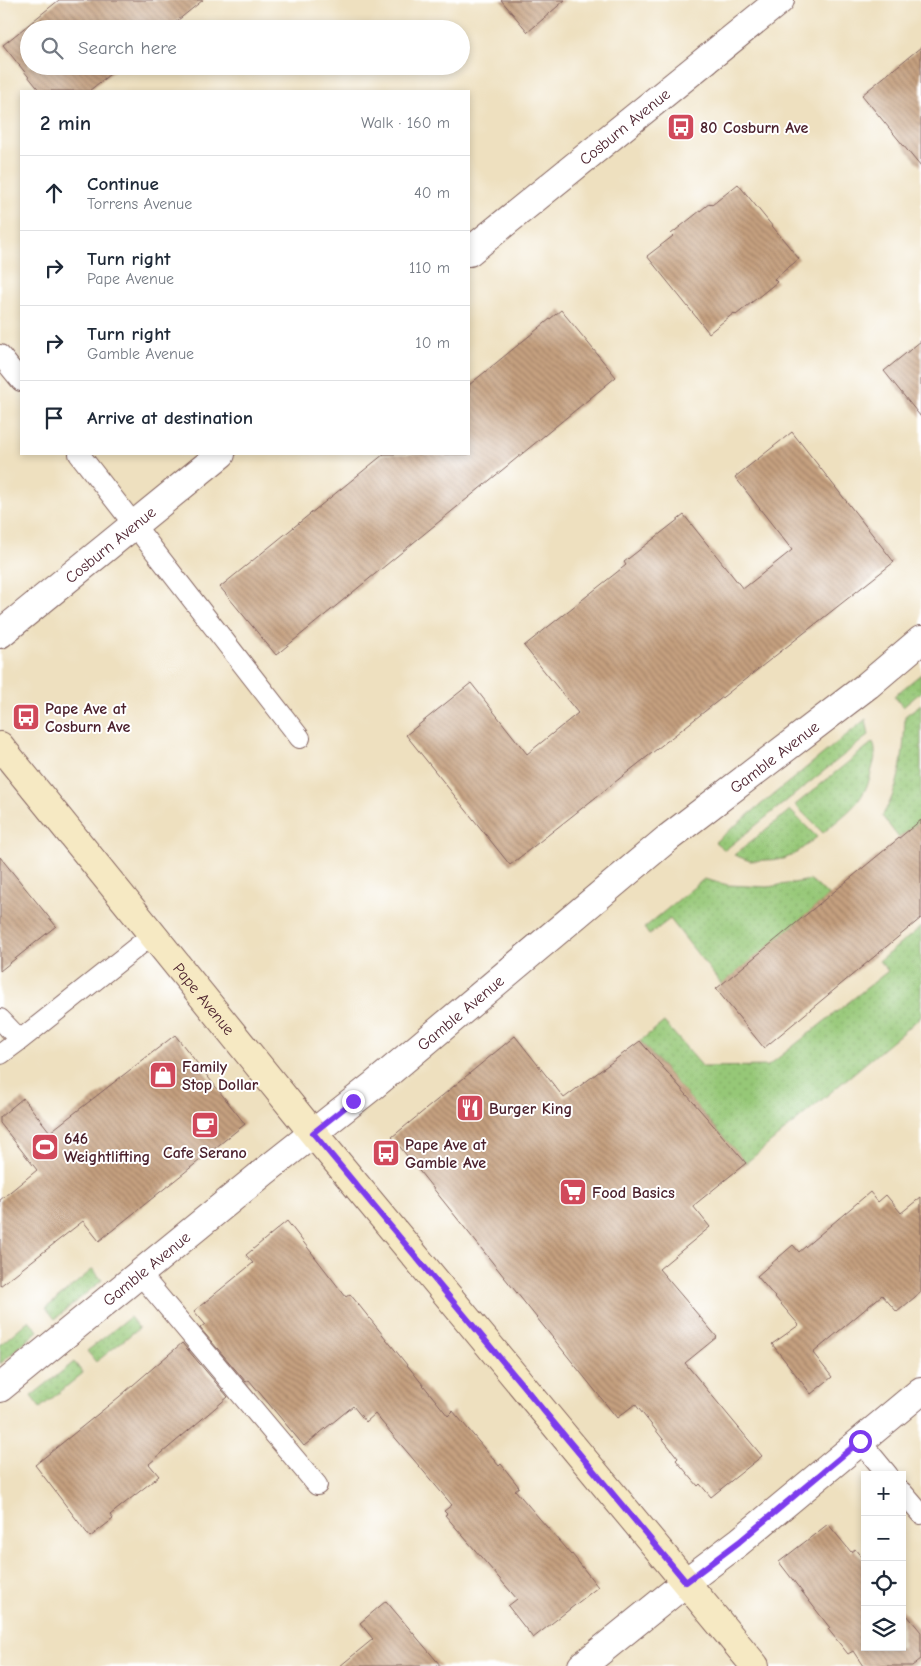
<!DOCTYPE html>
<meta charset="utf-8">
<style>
body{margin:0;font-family:"Comic Neue",sans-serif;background:#f6f6f7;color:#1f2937}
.controls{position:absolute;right:15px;bottom:15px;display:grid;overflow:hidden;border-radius:0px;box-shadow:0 2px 8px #0003}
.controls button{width:45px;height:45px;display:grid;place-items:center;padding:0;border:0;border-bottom:1px solid #e0e1e3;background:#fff;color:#1f2937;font:25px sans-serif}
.stop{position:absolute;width:15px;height:15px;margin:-11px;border:4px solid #7c3aed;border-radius:50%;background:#fff}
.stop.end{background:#7c3aed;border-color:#fff;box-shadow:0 1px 5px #0008}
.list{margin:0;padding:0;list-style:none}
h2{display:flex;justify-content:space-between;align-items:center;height:65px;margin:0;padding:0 20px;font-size:21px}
h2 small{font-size:16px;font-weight:400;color:#747a83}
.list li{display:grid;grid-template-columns:32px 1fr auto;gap:15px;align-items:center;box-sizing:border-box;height:75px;padding:0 20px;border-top:1px solid #e0e1e3}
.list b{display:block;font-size:19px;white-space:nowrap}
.list p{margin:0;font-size:16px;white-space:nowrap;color:#747a83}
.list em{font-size:16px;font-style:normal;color:#747a83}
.icon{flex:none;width:28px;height:28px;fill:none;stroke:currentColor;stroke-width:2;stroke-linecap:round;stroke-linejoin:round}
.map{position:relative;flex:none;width:921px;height:1666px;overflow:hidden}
.search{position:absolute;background:#fff;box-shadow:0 2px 8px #0003;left:20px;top:20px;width:450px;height:55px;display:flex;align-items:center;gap:12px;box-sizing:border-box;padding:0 18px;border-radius:28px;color:#747a83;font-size:19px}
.panel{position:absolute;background:#fff;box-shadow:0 2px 8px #0003;left:20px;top:90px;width:450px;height:365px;border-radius:0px}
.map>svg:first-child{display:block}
.grass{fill:url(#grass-dots);stroke:#707451}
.building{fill:url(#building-back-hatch)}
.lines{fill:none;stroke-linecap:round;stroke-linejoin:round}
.service-casing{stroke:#83635f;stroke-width:22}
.minor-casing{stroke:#83635f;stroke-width:30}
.tertiary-casing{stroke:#83635f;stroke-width:30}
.secondary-casing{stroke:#83635f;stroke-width:30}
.service{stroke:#fff;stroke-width:20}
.minor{stroke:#fff;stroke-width:28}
.tertiary{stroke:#fff;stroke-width:28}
.secondary{stroke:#f6e9c3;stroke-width:28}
.route{stroke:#7c3aed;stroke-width:6}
.labels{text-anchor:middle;stroke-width:4;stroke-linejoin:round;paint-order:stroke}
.street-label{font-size:16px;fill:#4a1f2b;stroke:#fff}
.poi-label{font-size:16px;font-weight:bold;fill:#4a1f2b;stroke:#fff;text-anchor:start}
</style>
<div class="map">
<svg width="921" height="1666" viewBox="0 0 921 1666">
<defs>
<pattern id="grass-dots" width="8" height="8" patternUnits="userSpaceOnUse" patternTransform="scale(1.25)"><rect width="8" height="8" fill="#96c877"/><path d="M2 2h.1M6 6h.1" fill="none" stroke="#83ab67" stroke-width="1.8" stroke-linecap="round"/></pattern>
<pattern id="building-back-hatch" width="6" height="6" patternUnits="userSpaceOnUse" patternTransform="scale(1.25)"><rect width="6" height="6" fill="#c5a07f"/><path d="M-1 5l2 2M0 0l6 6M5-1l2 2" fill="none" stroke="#a28268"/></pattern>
</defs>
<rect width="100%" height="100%" fill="#fff"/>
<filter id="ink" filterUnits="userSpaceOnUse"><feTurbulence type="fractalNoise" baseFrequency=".02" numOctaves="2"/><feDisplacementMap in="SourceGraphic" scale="10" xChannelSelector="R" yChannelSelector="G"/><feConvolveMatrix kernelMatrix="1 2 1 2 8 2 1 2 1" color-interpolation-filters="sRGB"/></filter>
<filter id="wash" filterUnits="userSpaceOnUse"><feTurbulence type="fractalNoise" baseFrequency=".0096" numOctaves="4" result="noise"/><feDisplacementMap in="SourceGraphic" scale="20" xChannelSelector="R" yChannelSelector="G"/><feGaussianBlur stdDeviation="1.12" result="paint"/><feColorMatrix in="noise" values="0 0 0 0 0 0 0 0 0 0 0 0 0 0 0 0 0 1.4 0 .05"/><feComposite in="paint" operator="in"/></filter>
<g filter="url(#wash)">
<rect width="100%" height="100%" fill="#eee0bf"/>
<!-- grass -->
<path class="grass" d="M921,674V692L903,707L894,696Z
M921,704V820L899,838L882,816C901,787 904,751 905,716Z
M866,719L869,735L725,850L715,842Z
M873,742C877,752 875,759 872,769C865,803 848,811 823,833L795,805Z
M790,810L817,837L795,854L784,859L750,861L734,855Z
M704,879L728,885L768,887L811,880L829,896L722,985L670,919L649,935L644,928Z
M921,927V1017L746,1163L640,1041L664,1022L703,1067L768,1066L888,971L879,961Z
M93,1269L102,1280L55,1319L46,1308Z
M130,1317L139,1328L96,1362L87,1351Z
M29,1320L38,1331L0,1364V1345Z
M74,1362L83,1373L40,1408L31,1396Z"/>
<g id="blocks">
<!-- building -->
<path class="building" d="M59,0H203L167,29H29V66H120L89,91H40L3,45Z
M501,0H565L528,32Z
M921,47V167L862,95Z
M738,184L799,259L774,279L777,282L736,315L734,313L709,333L647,256L673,236L671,234L710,203L712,205Z
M561,310L616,377L276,655L220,587L384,454H469V385Z
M921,341V417L884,371Z
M792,432L894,562L510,865L406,735L471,683L527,754L578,713L524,646L626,565L624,562L684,515L743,589L792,550L735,477Z
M921,820V918L764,1048L716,989Z
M0,857L56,926L0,971Z
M175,1035L245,1124L99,1241L83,1221L0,1286V1200L37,1170L0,1123V1117L23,1098L50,1132Z
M515,1036L564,1098L640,1041L746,1163L693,1206L710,1227L659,1269L717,1337L685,1363L762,1456L711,1497L700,1484L698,1486L676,1460L678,1458L635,1404L617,1418L392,1137Z
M870,1192L878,1202L886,1195L901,1213L921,1197V1292L897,1312L882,1295L813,1353L832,1377L811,1394L772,1344L799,1325L757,1276L793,1245L799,1252Z
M287,1221L346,1297L350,1294L448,1416L453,1411L499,1466L501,1464L519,1487L515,1490L571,1555L572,1554L598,1587L533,1638L508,1606L517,1599L445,1515L447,1514L444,1511L452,1505L375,1414L366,1422L353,1406L304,1446L249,1380L246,1382L200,1328L205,1324L194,1311L253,1263L246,1255Z
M182,1343L228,1397L149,1464L159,1476L110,1515L113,1519L90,1537L35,1465L119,1397Z
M828,1524L851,1552L855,1549L865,1562V1647H902V1609L921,1632V1659L912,1666H863L853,1651L848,1654L828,1629L830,1628L779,1562Z
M386,1601L441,1666H340L373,1639L360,1623Z"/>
</g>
</g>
<g filter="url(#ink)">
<use href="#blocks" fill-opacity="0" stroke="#83635f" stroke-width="1"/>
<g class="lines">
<!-- service casing -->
<g class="service-casing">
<path id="service" d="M0,355L21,381
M79,454L300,738
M0,1019L20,1040
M0,1053L1,1054L20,1040L152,935
M140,1274L317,1485
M860,1441L888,1475
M902,1492L921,1514"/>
</g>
<!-- minor casing -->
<g class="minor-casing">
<g id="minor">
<path id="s1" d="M0,1388L264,1172L374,1085L668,838L868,685L921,640"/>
<path d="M582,1666L686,1582L739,1542L921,1391"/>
</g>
</g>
<!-- tertiary casing -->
<g class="tertiary-casing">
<g id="tertiary">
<path id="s2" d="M469,252L780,0"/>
<path id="s3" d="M0,634L221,454"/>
</g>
</g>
<!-- secondary casing -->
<g class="secondary-casing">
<g id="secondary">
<path id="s4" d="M0,746L313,1133L755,1666"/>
</g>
</g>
<!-- service -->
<use href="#service" class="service"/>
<!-- minor -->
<use href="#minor" class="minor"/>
<!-- tertiary -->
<use href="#tertiary" class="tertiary"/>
<!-- secondary -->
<use href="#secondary" class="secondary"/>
</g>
</g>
<g class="lines" filter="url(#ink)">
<!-- route -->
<path class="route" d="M353,1101L313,1133L686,1582L739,1542L860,1441"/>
</g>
<!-- icons -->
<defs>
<g id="bus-square" transform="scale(1.4375)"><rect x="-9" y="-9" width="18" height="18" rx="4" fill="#d1495b" stroke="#fff"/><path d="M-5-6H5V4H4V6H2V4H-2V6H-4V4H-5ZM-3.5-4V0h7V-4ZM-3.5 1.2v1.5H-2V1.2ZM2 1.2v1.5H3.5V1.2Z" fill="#fff"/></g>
<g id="shop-square" transform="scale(1.4375)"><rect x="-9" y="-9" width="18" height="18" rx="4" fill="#d1495b" stroke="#fff"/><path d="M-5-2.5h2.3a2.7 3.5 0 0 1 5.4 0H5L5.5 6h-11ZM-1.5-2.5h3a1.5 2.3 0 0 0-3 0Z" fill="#fff"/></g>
<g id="restaurant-square" transform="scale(1.4375)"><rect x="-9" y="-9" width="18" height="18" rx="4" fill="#d1495b" stroke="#fff"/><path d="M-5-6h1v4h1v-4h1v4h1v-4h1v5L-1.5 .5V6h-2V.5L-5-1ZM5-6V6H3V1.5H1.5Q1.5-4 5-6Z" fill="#fff"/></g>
<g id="cafe-square" transform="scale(1.4375)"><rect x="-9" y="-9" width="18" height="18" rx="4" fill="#d1495b" stroke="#fff"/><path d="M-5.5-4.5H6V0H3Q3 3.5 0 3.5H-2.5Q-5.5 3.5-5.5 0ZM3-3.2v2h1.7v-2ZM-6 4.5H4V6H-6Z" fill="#fff"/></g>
<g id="stadium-square" transform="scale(1.4375)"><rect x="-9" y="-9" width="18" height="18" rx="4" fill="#d1495b" stroke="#fff"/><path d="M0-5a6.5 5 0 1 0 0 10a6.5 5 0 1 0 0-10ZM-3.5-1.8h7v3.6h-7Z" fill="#fff"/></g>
<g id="supermarket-square" transform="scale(1.4375)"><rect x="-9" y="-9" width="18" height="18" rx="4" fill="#d1495b" stroke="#fff"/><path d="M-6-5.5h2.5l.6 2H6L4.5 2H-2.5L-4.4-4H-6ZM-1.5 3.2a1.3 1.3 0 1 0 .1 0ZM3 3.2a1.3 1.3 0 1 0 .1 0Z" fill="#fff"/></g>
</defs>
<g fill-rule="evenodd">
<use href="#bus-square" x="681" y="127"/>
<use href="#bus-square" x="26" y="717"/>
<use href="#shop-square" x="163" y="1075"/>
<use href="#restaurant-square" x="470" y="1108"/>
<use href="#cafe-square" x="205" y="1125"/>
<use href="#stadium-square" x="45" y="1147"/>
<use href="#bus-square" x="386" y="1153"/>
<use href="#supermarket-square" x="573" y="1192"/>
</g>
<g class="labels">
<!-- street labels -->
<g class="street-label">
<text dy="6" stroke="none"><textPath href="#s2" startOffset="200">Cosburn Avenue</textPath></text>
<text dy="6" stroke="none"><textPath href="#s3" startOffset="142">Cosburn Avenue</textPath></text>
<text dy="6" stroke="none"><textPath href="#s1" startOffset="999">Gamble Avenue</textPath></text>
<text dy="6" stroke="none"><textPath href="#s4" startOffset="325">Pape Avenue</textPath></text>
<text dy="6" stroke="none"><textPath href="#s1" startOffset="594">Gamble Avenue</textPath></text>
<text dy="6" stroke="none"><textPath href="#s1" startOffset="189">Gamble Avenue</textPath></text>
</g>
<!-- poi labels -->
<g class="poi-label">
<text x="700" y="133">80 Cosburn Ave</text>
<text x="45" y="714">Pape Ave at<tspan x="45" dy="18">Cosburn Ave</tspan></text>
<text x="182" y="1072">Family<tspan x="182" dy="18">Stop Dollar</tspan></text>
<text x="489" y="1114">Burger King</text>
<text x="64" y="1144">646<tspan x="64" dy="18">Weightlifting</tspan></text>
<text x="405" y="1150">Pape Ave at<tspan x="405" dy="18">Gamble Ave</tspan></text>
<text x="205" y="1158" text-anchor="middle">Cafe Serano</text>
<text x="592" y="1198">Food Basics</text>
</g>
</g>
</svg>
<div class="controls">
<button>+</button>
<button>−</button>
<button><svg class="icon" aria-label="locate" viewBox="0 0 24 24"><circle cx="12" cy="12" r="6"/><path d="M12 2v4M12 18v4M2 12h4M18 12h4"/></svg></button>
<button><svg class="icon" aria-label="layers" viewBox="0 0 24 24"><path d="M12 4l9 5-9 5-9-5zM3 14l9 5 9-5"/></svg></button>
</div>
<div class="stop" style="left:860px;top:1441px"></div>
<div class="stop end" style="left:353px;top:1101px"></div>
<div class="search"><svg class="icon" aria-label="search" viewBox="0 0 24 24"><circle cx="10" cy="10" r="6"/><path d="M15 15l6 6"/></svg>Search here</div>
<section class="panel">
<h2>2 min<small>Walk · 160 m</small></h2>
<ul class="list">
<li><svg class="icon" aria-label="ahead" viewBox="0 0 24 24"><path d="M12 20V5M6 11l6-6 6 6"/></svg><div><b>Continue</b><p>Torrens Avenue</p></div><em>40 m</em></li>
<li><svg class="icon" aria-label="right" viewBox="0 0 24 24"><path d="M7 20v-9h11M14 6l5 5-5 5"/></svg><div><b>Turn right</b><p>Pape Avenue</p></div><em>110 m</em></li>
<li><svg class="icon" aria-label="right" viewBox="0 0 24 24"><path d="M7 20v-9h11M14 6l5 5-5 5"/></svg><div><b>Turn right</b><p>Gamble Avenue</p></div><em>10 m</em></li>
<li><svg class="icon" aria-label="arrive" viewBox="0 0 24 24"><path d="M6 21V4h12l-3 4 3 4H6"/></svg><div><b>Arrive at destination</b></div></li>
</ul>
</section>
</div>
